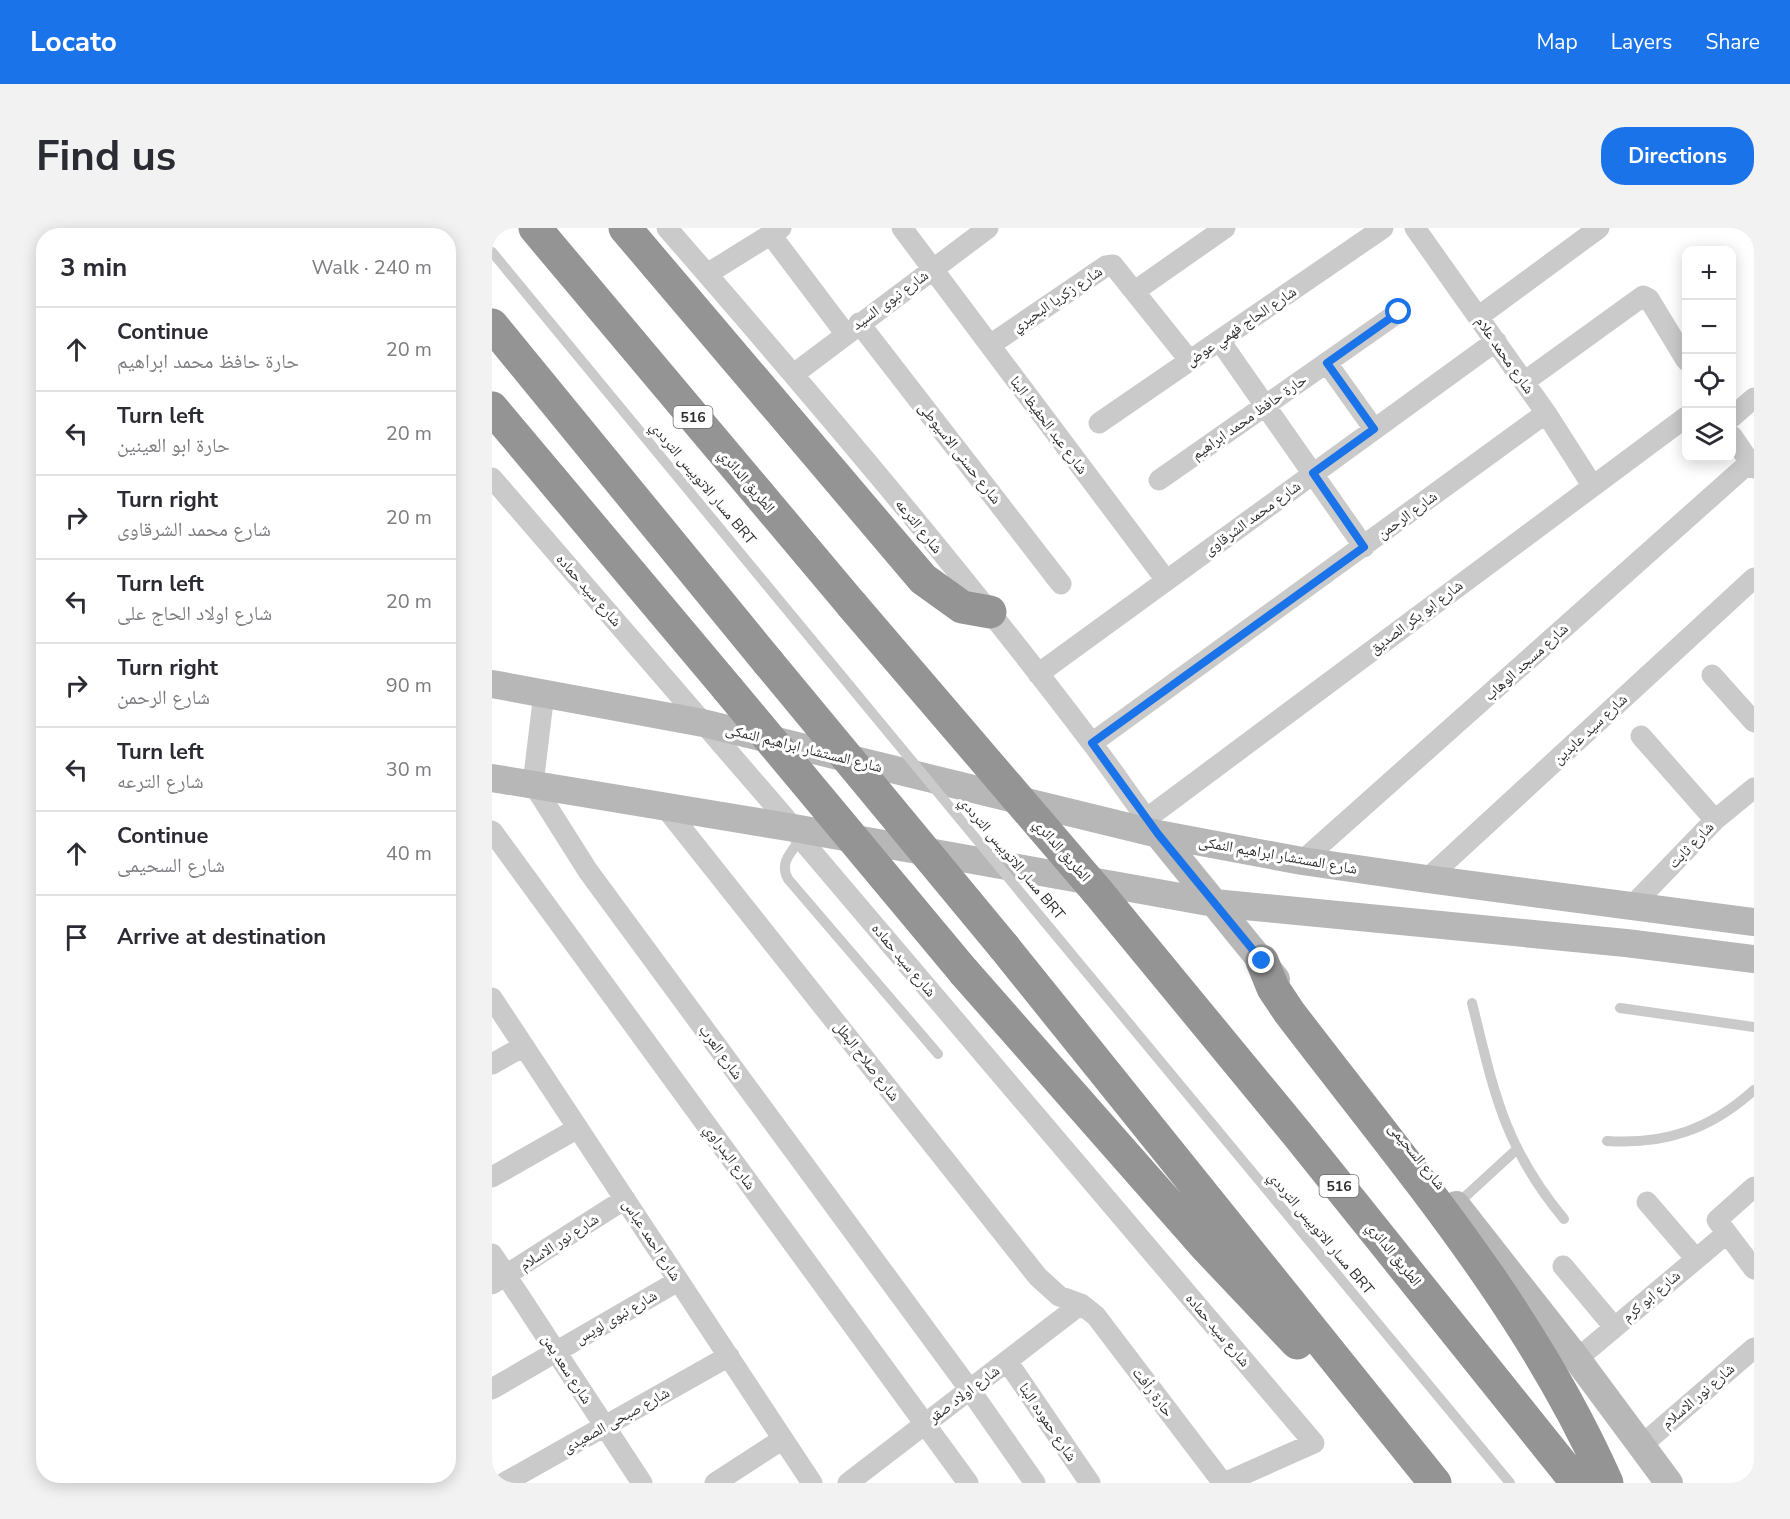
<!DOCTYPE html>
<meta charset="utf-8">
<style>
body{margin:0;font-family:"Nunito Sans","Noto Naskh Arabic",sans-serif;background:#f2f2f3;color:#2b2b33}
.controls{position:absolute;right:18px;top:18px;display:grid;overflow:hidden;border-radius:12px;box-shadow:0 3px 15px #0003}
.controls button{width:54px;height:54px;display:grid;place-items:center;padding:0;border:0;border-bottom:2px solid #e1e1e2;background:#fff;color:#2b2b33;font:30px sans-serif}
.stop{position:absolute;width:18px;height:18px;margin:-14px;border:4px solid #1a73e8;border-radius:50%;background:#fff}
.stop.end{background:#1a73e8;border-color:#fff;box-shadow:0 2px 6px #0008}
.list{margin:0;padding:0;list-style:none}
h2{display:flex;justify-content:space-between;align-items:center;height:78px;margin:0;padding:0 24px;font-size:26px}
h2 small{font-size:20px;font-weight:400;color:#7c7c81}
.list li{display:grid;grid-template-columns:39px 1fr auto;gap:18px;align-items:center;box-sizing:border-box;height:84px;padding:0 24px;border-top:2px solid #e1e1e2}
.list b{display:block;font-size:22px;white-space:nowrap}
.list p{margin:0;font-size:20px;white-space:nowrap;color:#7c7c81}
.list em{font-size:20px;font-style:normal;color:#7c7c81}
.icon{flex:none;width:33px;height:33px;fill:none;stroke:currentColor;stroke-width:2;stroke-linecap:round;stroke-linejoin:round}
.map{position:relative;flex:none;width:1262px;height:1255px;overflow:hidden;border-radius:24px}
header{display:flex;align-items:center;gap:36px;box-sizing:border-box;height:84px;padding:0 30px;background:#1a73e8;color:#fff}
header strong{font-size:28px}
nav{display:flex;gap:33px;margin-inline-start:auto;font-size:21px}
.intro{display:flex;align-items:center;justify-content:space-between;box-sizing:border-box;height:144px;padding:0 36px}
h1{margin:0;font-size:42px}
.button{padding:15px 27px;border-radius:24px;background:#1a73e8;color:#fff;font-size:21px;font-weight:700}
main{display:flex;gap:36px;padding:0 36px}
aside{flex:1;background:#fff;border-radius:24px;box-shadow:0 3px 15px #0003}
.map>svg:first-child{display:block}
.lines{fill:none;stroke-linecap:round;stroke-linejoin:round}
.lane{stroke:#cacaca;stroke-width:10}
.street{stroke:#cacaca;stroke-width:21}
.secondary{stroke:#b7b7b7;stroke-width:28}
.highway{stroke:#949494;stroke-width:33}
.lane-bridge{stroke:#cacaca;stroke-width:10}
.highway-bridge{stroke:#949494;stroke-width:33}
.route{stroke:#1a73e8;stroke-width:8}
.labels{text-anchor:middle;stroke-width:6;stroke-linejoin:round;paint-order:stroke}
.shield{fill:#fff;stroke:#6c6c6c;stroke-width:1.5}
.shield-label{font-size:14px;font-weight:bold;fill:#2d2d2d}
.street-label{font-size:15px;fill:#2d2d2d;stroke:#fff}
</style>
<header>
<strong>Locato</strong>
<nav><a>Map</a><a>Layers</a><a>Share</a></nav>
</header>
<div class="intro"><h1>Find us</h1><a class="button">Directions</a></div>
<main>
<aside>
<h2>3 min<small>Walk · 240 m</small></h2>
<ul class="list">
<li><svg class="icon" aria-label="ahead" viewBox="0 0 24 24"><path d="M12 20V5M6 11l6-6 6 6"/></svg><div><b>Continue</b><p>حارة حافظ محمد ابراهيم</p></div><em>20 m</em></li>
<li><svg class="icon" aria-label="left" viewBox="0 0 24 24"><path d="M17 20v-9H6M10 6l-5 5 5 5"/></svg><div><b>Turn left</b><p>حارة ابو العينين</p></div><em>20 m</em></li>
<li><svg class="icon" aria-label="right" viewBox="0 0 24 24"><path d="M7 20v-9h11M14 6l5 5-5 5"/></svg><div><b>Turn right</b><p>شارع محمد الشرقاوى</p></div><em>20 m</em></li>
<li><svg class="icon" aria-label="left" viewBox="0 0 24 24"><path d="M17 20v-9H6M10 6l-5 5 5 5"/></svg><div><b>Turn left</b><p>شارع اولاد الحاج على</p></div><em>20 m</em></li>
<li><svg class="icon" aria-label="right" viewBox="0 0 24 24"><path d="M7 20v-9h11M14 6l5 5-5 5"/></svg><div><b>Turn right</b><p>شارع الرحمن</p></div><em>90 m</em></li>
<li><svg class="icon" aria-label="left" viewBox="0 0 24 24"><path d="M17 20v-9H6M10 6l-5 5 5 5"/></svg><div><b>Turn left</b><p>شارع الترعه</p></div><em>30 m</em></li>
<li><svg class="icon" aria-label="ahead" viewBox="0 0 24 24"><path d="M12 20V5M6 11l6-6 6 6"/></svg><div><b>Continue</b><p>شارع السحيمى</p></div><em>40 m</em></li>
<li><svg class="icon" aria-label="arrive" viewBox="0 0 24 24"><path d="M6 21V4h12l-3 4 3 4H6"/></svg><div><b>Arrive at destination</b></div></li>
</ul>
</aside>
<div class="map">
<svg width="1262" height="1255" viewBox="0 0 1262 1255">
<rect width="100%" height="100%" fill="#fff"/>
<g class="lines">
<!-- lane -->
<path class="lane" d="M0,24L320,412
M309,611C299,624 287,635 296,651L446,826
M552,693L1018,1255
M980,775C1002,864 1012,919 1072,991
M1128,780L1262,799
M1115,913C1173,917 1219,901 1262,862
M964,977L1024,922"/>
<!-- street -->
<path class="street" d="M175,0C321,168 465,337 599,514C622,544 643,576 666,606
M410,0L674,352
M923,0L1054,185L1100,257
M279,7L353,105
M215,46L289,0
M643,63L733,0
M986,89L1107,0
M367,95L569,356
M728,113L872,319
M498,117L614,38L621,37L698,133
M835,135L882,201
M302,146L496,0
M1032,154L1151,68L1157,71L1194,132
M1240,189L1262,170
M607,195L891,0
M1240,208L1262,240
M0,250L302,600L309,611L822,1215L732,1255
M667,252L907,84
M546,446L1004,113
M1220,447L1262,494
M52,465L41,556L96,643L478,1162L543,1255
M1149,508L1223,592
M600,515L1054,185
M172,578L546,1049L567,1068L589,1076L604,1088L731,1255
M654,591L1194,189
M0,603L476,1255
M810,633L1257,235
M935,651L1262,350
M1140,678L1223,592L1262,560
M0,770L320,1255
M0,836L32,818
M0,949L86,900
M1262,959L1225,992L1262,1041
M1155,974L1204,1031
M0,1026L150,1255
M1071,1038L1122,1099
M0,1056L133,971
M1085,1131L1234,1006
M515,1133L598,1255
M0,1161L186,1053
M1150,1217L1262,1120
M12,1255L237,1128
M223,1255L291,1211
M356,1255L589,1076"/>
<!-- secondary -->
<path class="secondary" d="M0,456L211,495L666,606L810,633L935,651L1262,694
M0,550L302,600L722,675L1134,715L1262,731
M666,606L784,751
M964,977L1085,1131L1177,1255"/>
<!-- highway -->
<path class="highway" d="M43,0L360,377
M133,0L431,351L470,379L498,384
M0,97L276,434
M0,180L236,461
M605,663L806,907L1085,1255
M512,719L943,1255
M770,733L781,760L797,784C912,935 1038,1080 1115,1255
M472,744L715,1020L805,1115"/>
<!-- lane-bridge -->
<path class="lane-bridge" d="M320,412L552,693"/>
<!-- highway-bridge -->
<path class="highway-bridge" d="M360,377L605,663
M276,434L512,719
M236,461L472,744"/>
</g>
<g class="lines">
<!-- route -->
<path class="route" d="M770,733L666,606L600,515L872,319L821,245L882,201L835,135L907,84"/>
</g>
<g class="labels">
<!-- shield labels -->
<g class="shield">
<rect x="181.5" y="178" width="39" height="22" rx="4.5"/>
<rect x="827.5" y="947" width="39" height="22" rx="4.5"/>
</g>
<g class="shield-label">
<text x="201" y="194">516</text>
<text x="847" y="963">516</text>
</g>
<!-- street labels -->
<g class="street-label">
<text transform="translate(565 71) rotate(-34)" y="5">شارع زكريا البحيري</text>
<text transform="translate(398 72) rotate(-36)" y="5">شارع نبوى السيد</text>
<text transform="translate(749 98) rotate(-34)" y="5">شارع الحاج فهمي عوض</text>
<text transform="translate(1013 127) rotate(55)" y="5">شارع محمد علام</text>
<text transform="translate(757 189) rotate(-35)" y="5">حارة حافظ محمد ابراهيم</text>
<text transform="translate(557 197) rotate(53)" y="5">شارع عبد الحفيظ البنا</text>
<text transform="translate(468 225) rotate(52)" y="5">شارع حسنى الاسيوطى</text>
<text transform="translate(255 253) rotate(50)" y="5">الطريق الدائري</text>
<text transform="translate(211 255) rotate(50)" y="5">مسار الاتوبيس الترددي BRT</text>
<text transform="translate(915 287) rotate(-36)" y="5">شارع الرحمن</text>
<text transform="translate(760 290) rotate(-36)" y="5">شارع محمد الشرقاوى</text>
<text transform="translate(427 298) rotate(51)" y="5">شارع الترعه</text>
<text transform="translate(97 362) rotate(49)" y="5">شارع سيد حماده</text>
<text transform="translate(924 389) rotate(-37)" y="5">شارع ابو بكر الصديق</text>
<text transform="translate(1034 434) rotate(-42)" y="5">شارع مسجد الوهاب</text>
<text transform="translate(1098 501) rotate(-43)" y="5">شارع سيد عابدين</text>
<text transform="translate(312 520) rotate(14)" y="5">شارع المستشار ابراهيم النمكى</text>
<text transform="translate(1199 617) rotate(-46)" y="5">شارع ثابت</text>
<text transform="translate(570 622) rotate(49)" y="5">الطريق الدائري</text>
<text transform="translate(786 627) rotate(10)" y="5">شارع المستشار ابراهيم النمكى</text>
<text transform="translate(520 630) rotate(50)" y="5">مسار الاتوبيس الترددي BRT</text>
<text transform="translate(412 732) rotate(50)" y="5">شارع سيد حماده</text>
<text transform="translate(229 824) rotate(54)" y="5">شارع العرب</text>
<text transform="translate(375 833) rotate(52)" y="5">شارع صلاح البطل</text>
<text transform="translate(925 928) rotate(51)" y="5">شارع السحيمى</text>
<text transform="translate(238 929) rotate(54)" y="5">شارع البدراوي</text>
<text transform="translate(829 1005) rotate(50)" y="5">مسار الاتوبيس الترددي BRT</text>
<text transform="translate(160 1012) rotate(57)" y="5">شارع احمد عباس</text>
<text transform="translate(67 1014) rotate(-33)" y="5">شارع نور الاسلام</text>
<text transform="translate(902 1026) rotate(51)" y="5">الطريق الدائري</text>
<text transform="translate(1159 1068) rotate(-40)" y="5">شارع ابو كرم</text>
<text transform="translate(124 1089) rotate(-30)" y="5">شارع نبوى لويس</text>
<text transform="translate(726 1102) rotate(50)" y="5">شارع سيد حماده</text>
<text transform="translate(75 1141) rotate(57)" y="5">شارع سعد يمن</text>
<text transform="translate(661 1164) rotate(53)" y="5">حارة رأفت</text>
<text transform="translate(472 1166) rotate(-37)" y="5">شارع اولاد صقر</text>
<text transform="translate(1206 1168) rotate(-41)" y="5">شارع نور الاسلام</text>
<text transform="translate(124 1192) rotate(-29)" y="5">شارع صبحى الصعيدى</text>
<text transform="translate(556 1194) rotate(56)" y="5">شارع حموده البنا</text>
</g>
</g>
</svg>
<div class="controls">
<button>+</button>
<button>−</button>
<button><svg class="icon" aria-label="locate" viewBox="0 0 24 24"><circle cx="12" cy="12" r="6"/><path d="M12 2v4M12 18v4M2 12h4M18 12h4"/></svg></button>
<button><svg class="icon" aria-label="layers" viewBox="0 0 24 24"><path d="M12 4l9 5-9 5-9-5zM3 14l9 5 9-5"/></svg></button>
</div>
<div class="stop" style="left:907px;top:84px"></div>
<div class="stop end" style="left:770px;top:733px"></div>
</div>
</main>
